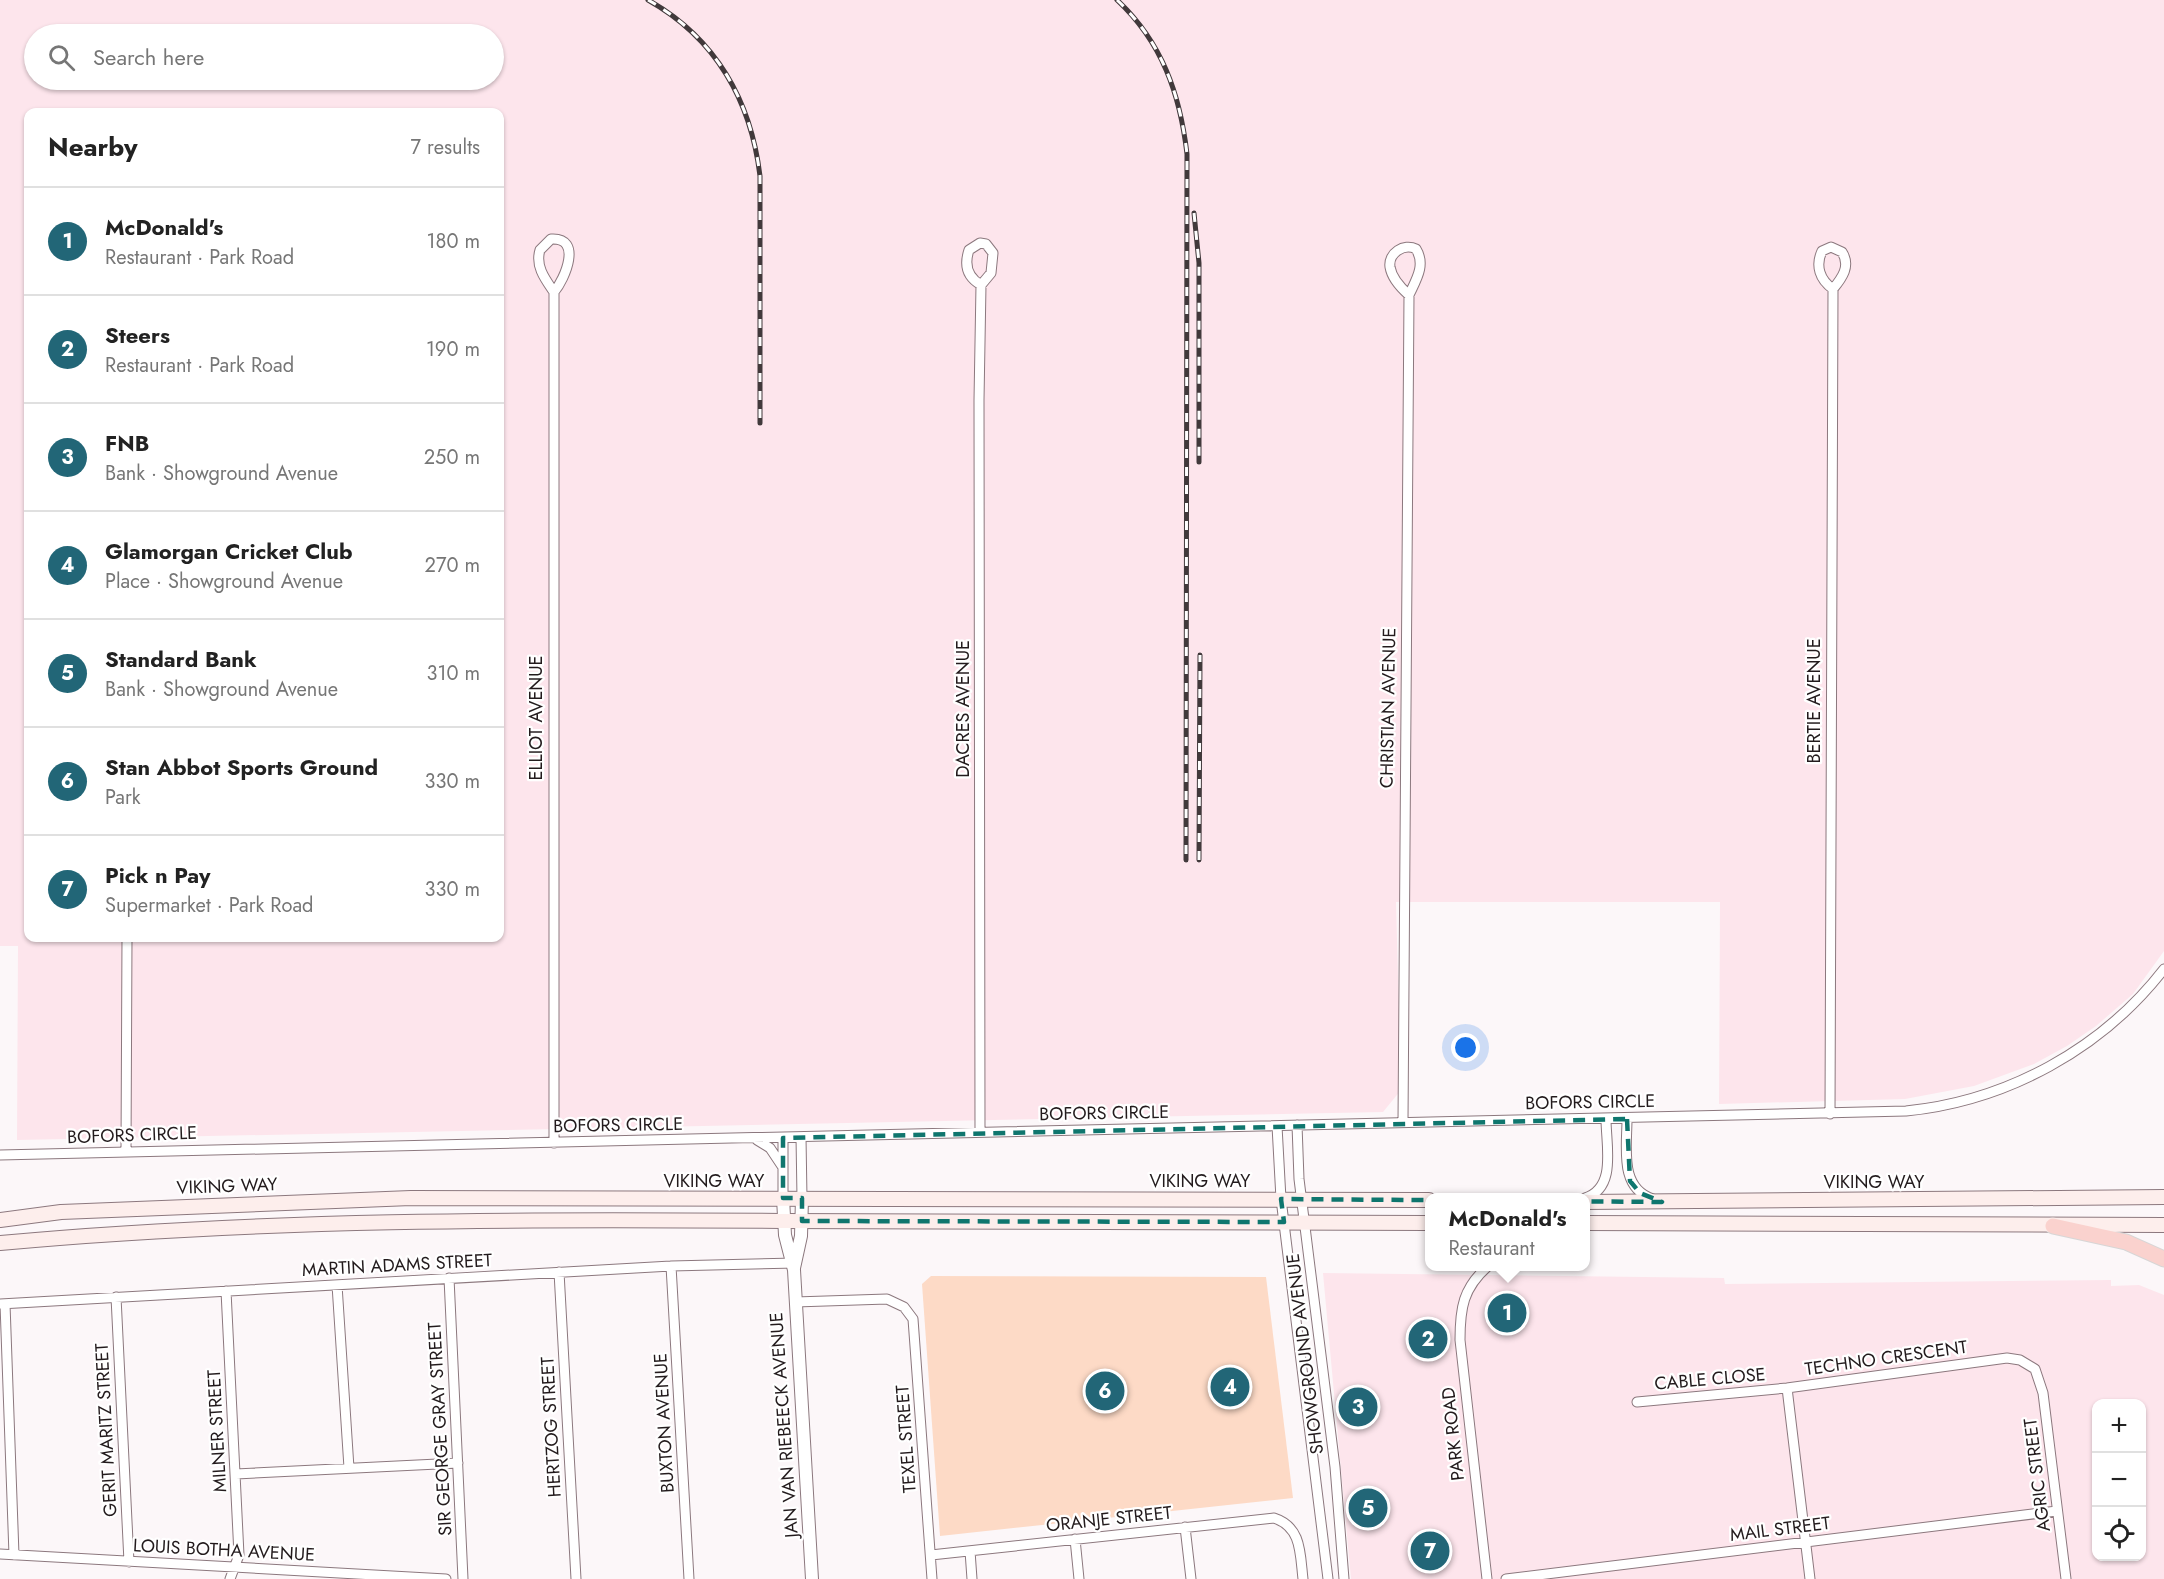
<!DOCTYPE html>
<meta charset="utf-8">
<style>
body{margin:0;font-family:Jost,sans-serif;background:#f6f6f6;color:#222}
.controls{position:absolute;right:18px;bottom:18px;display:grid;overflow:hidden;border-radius:12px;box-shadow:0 2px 4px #0004}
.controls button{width:54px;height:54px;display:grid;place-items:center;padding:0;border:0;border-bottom:2px solid #e0e0e0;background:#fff;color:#222;font:30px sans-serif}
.you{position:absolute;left:1466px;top:1048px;width:21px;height:21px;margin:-15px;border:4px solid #fff;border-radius:50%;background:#1a73e8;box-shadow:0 0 0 9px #1a73e833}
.badge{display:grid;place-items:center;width:39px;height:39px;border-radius:50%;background:#267;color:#fff;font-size:20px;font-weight:700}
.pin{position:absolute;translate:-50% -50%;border:3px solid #fff;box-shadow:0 2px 6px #0006}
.popup{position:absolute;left:1425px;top:1193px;width:165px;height:78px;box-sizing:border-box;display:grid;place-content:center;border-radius:12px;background:#fff;filter:drop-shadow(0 2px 4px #0005);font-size:20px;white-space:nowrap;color:#767676}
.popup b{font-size:22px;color:#222}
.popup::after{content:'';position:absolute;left:50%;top:100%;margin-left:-12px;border:12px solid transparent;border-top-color:#fff}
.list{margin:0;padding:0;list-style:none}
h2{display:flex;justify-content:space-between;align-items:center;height:78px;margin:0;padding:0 24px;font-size:26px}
h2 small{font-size:20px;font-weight:400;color:#767676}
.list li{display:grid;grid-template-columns:39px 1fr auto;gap:18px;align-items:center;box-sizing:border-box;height:108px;padding:0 24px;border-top:2px solid #e0e0e0}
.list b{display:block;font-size:22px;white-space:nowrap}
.list p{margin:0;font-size:20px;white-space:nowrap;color:#767676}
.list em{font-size:20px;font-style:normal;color:#767676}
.icon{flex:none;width:33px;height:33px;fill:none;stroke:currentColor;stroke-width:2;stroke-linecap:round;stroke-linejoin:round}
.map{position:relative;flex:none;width:2164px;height:1579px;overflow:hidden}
.search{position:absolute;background:#fff;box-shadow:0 2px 4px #0004;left:24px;top:24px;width:480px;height:66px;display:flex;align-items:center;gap:15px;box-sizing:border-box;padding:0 21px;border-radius:33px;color:#767676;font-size:22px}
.panel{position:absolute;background:#fff;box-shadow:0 2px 4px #0004;left:24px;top:108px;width:480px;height:834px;border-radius:12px}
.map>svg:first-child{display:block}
.built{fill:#fde5ec;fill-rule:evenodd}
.green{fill:#fddac6}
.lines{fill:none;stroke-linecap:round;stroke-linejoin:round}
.minor-casing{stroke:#8c787e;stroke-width:11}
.tertiary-casing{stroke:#8c787e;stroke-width:14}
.secondary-casing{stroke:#8c787e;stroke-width:16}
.trunk-casing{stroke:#d7d6d6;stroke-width:17}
.minor{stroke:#fff;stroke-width:9}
.tertiary{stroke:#fff;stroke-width:12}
.secondary{stroke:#fdeeec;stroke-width:14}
.trunk{stroke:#fad2ce;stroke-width:15}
.rail-casing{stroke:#41393b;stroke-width:5}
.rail{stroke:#fff;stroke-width:3;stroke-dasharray:9;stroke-linecap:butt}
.marked{fill:none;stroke:#0f766e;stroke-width:4.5;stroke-dasharray:12 8;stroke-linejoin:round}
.labels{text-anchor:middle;stroke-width:4.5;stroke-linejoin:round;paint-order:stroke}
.street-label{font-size:18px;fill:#231b1d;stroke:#fff}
</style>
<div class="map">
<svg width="2164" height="1579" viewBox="0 0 2164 1579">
<rect width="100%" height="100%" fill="#fcf7f9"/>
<!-- built -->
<path class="built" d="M0,0H2164V951L2133,994L2096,1026L2067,1046L2034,1064L1974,1086L1905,1099L1719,1104L1720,902H1396L1401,1090L1383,1112L17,1140L18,946H0ZM34,34H494V80H34ZM28,112H500V938H28Z
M1323,1273L1724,1278L1725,1284L2111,1280V1286L2139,1285L2164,1295V1579H1351ZM2096,1404H2142V1556H2096Z"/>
<!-- green -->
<path class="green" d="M931,1276L1266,1277L1293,1498L940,1536L922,1284Z"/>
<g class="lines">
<!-- minor casing -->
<g class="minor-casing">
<path id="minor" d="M551,239C583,237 565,279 554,292C545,279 535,266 540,250Z
M980,243L986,244L993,253L991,273L981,285C967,277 964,265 969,250Z
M1831,247L1842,252C1851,266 1842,278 1833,289C1820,280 1815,266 1822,251Z
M1830,1114L1833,289
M1627,1119C1627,1148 1619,1188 1653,1199
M1403,1122L1409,295C1416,280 1426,265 1416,249C1404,243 1388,253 1390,267C1392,279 1401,288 1409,295
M1297,1125L1299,1179L1335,1467L1344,1579
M1277,1126L1281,1199L1328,1579
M980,1132L979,400L981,285
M801,1137L802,1198
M757,1140L770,1148L782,1166
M554,1143V292
M126,1151L127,938
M0,1155L1906,1111C2007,1101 2102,1049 2164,969
M783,1198V1138
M1585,1198C1617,1188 1606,1146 1606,1119
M671,1266L689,1579
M559,1272L576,1579
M449,1278L463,1579
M337,1285L349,1468
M226,1291L239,1555L230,1579
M116,1297L129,1562
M795,1302L887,1299L904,1307L913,1319L932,1579
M0,1304L671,1266L796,1263
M5,1304L14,1555
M1787,1388L1810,1579
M1637,1402L1787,1388L2007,1358L2020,1360L2035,1369L2043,1393L2066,1579
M236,1474L458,1463
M1185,1527L1191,1579
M1075,1539L1079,1579
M970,1551L972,1579
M0,1554L446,1579
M931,1555L1274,1518C1302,1527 1300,1554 1303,1579
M1487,1579L1460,1340C1460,1308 1463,1288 1488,1266
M1506,1579L2057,1511"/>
</g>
<!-- tertiary casing -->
<g class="tertiary-casing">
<path id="tertiary" d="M783,1198L785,1235L794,1270L812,1579
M794,1268L801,1236L802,1198"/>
</g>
<!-- secondary casing -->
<g class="secondary-casing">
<path id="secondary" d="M1585,1202L2164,1197
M0,1220L61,1212L411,1198L1429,1200
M1585,1223L2164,1225
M0,1243C260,1219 522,1219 782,1221C998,1223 1214,1222 1429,1223"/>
</g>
<!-- trunk casing -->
<g class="trunk-casing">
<path id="trunk" d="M2053,1226L2126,1242L2164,1259"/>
</g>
<!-- minor -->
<use href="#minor" class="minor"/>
<!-- tertiary -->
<use href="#tertiary" class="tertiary"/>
<!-- secondary -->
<use href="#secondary" class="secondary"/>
<!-- trunk -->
<use href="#trunk" class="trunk"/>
<!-- rail casing -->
<g class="rail-casing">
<path id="rail" d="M648,0C716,38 751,101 760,176V423
M1117,0C1162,42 1180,94 1187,154L1186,860
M1194,213L1199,263V462
M1199,860L1200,655"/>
</g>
<!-- rail -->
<use href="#rail" class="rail"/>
</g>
<!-- marked area -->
<path class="marked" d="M1627,1119L1630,1181L1640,1193L1662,1202L1281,1199L1284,1222L802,1221V1198H783V1138Z"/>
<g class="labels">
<!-- street labels -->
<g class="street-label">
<text transform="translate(1814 701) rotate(-90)" y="6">BERTIE AVENUE</text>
<text transform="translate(1388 708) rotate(-89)" y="6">CHRISTIAN AVENUE</text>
<text transform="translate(963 709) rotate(-90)" y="6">DACRES AVENUE</text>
<text transform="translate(536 718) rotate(-90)" y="6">ELLIOT AVENUE</text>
<text transform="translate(1590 1102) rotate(-1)" y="6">BOFORS CIRCLE</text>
<text transform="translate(1104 1113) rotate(-1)" y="6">BOFORS CIRCLE</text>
<text transform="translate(618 1125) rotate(-1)" y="6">BOFORS CIRCLE</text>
<text transform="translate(132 1135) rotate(-2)" y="6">BOFORS CIRCLE</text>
<text x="714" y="1187">VIKING WAY</text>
<text x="1200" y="1187">VIKING WAY</text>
<text x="1874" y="1188">VIKING WAY</text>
<text transform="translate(227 1186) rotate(-2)" y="6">VIKING WAY</text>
<text transform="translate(397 1265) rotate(-3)" y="6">MARTIN ADAMS STREET</text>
<text transform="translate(1305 1354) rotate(-97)" y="6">SHOWGROUND AVENUE</text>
<text transform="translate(1886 1358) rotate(-8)" y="6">TECHNO CRESCENT</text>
<text transform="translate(1710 1379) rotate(-5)" y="6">CABLE CLOSE</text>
<text transform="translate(664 1423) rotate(-93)" y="6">BUXTON AVENUE</text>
<text transform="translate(784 1425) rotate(-94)" y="6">JAN VAN RIEBEECK AVENUE</text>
<text transform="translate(551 1427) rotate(-93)" y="6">HERTZOG STREET</text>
<text transform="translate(440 1429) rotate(-93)" y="6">SIR GEORGE GRAY STREET</text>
<text transform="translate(106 1430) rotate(-93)" y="6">GERIT MARITZ STREET</text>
<text transform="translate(217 1431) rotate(-93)" y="6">MILNER STREET</text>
<text transform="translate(1453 1434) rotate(-96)" y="6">PARK ROAD</text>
<text transform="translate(906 1439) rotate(-94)" y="6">TEXEL STREET</text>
<text transform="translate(2037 1475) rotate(-97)" y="6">AGRIC STREET</text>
<text transform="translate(1109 1519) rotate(-6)" y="6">ORANJE STREET</text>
<text transform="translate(1780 1529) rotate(-7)" y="6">MAIL STREET</text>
<text transform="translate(224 1550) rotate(3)" y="6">LOUIS BOTHA AVENUE</text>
</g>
</g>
</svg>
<div class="controls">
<button>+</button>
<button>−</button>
<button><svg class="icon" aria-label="locate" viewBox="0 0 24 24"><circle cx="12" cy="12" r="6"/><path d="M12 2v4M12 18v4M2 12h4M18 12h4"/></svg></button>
</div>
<div class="you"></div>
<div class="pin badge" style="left:1507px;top:1313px">1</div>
<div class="popup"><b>McDonald's</b>Restaurant</div>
<div class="pin badge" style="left:1428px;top:1339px">2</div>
<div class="pin badge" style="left:1358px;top:1407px">3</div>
<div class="pin badge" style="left:1230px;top:1387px">4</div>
<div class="pin badge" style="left:1368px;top:1508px">5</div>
<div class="pin badge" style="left:1105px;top:1391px">6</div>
<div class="pin badge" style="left:1430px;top:1551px">7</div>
<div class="search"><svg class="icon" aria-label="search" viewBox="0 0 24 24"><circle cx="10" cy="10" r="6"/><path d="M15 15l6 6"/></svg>Search here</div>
<section class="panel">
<h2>Nearby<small>7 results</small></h2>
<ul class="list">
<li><span class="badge">1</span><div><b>McDonald's</b><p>Restaurant · Park Road</p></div><em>180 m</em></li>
<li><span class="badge">2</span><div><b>Steers</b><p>Restaurant · Park Road</p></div><em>190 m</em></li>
<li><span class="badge">3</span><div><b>FNB</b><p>Bank · Showground Avenue</p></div><em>250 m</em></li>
<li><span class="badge">4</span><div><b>Glamorgan Cricket Club</b><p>Place · Showground Avenue</p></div><em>270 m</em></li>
<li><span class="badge">5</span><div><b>Standard Bank</b><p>Bank · Showground Avenue</p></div><em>310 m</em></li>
<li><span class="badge">6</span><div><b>Stan Abbot Sports Ground</b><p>Park</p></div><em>330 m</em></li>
<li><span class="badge">7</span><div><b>Pick n Pay</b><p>Supermarket · Park Road</p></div><em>330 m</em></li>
</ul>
</section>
</div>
